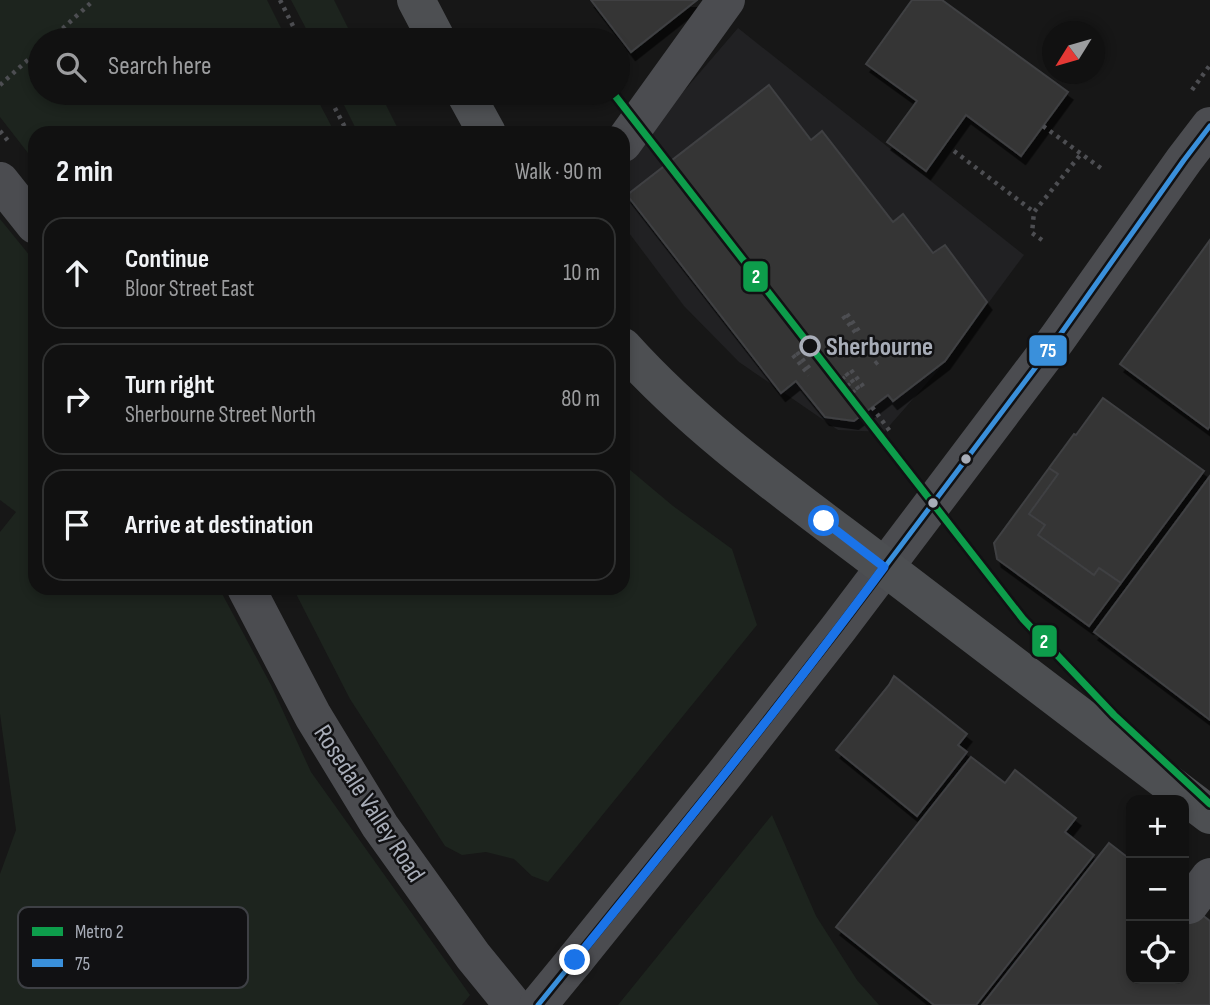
<!DOCTYPE html>
<meta charset="utf-8">
<style>
body{margin:0;font-family:"Sofia Sans Condensed",sans-serif;background:#1a1a1a;color:#f1f3f6}
.controls{position:absolute;right:21px;bottom:21px;display:grid;overflow:hidden;border-radius:14px;box-shadow:0 4px 10px #0003}
.controls button{width:63px;height:63px;display:grid;place-items:center;padding:0;border:0;border-bottom:2px solid #303131;background:#111;color:#f1f3f6;font:35px sans-serif}
.compass{position:absolute;left:1042px;top:21px;width:63px;height:63px;border-radius:50%;background:#111;box-shadow:0 4px 10px #0003;rotate:233deg}
.stop{position:absolute;width:21px;height:21px;margin:-16px;border:5px solid #1a73e8;border-radius:50%;background:#fff}
.stop.end{background:#1a73e8;border-color:#fff;box-shadow:0 2px 7px #0008}
.list{margin:0;padding:0;list-style:none}
h2{display:flex;justify-content:space-between;align-items:center;height:91px;margin:0;padding:0 28px;font-size:30px}
h2 small{font-size:23px;font-weight:400;color:#9c9d9f}
.list li{display:grid;grid-template-columns:46px 1fr auto;gap:21px;align-items:center;box-sizing:border-box;height:112px;margin:0 14px 14px;padding:0 14px;border:2px solid #303131;border-radius:21px}
.list b{display:block;font-size:26px;white-space:nowrap}
.list p{margin:0;font-size:23px;white-space:nowrap;color:#9c9d9f}
.list em{font-size:23px;font-style:normal;color:#9c9d9f}
.icon{flex:none;width:38px;height:38px;fill:none;stroke:currentColor;stroke-width:2;stroke-linecap:round;stroke-linejoin:round}
.map{position:relative;flex:none;width:1210px;height:1005px;overflow:hidden}
.search{position:absolute;background:#111;box-shadow:0 4px 10px #0003;left:28px;top:28px;width:602px;height:77px;display:flex;align-items:center;gap:18px;box-sizing:border-box;padding:0 24px;border-radius:38px;color:#9c9d9f;font-size:26px}
.panel{position:absolute;background:#111;box-shadow:0 4px 10px #0003;left:28px;top:126px;width:602px;height:469px;border-radius:21px}
.map>svg:first-child{display:block}
.built{fill:#212123}
.green{fill:#1d241e}
.building{fill:#353536;stroke:#3f4043;stroke-width:2;filter:url(#shadow)}
.lines{fill:none;stroke-linecap:round;stroke-linejoin:round}
.path{stroke:#4d4e52;stroke-width:4.5;stroke-dasharray:3.5 5;stroke-linecap:butt}
.minor{stroke:#4b4c50;stroke-width:38}
.major{stroke:#4d4f52;stroke-width:38}
.minor-bridge{stroke:#4b4c50;stroke-width:38}
.bus-1-casing{stroke:#111113;stroke-width:10}
.bus-1{stroke:#3a90db;stroke-width:5}
.metro-1-casing{stroke:#111113;stroke-width:12}
.metro-1{stroke:#0d9d4b;stroke-width:7}
.route{stroke:#1a73e8;stroke-width:9}
.stop-dot{fill:#111113;stroke:#a8adb8;stroke-width:3.5}
.bus-dot{fill:#a8adb8;stroke:#111113;stroke-width:2.5}
.labels{text-anchor:middle;stroke-width:5;stroke-linejoin:round;paint-order:stroke}
.stop-label{font-size:26px;font-weight:bold;fill:#a8adb8;stroke:#111113;text-anchor:start}
.street-label{font-size:26px;fill:#a8adb8;stroke:#111113}
.key{fill:#111113;stroke:#3e4045;stroke-width:2}
.key-label{font-size:19px;fill:#a8adb8}
.line-badge{stroke:#111113;stroke-width:2.5}
.badge-label{font-size:19px;text-anchor:middle;font-weight:bold;fill:#fff}
</style>
<div class="map">
<svg width="1210" height="1005" viewBox="0 0 1210 1005">
<defs>
<filter id="shadow"><feDropShadow dx="4.5" dy="8" stdDeviation="0" flood-color="#0009"/></filter>
</defs>
<rect width="100%" height="100%" fill="#171717"/>
<!-- built -->
<path class="built" d="M738,28L1024,255L941,367L884,432L838,430L739,362L684,306L623,225V162Z"/>
<!-- green -->
<path class="green" d="M0,0H267L287,40H40V93H314L335,133H35V162L0,117Z
M291,0H334L354,40H312Z
M338,93H380L400,133H358Z
M0,219L35,262V588H219L271,685L311,772L470,995L462,1005H0V874L16,830L0,714V532L16,512L0,500Z
M623,464L673,506L732,549L757,625L548,882L532,876L514,859L486,852L462,855L445,846L350,699L293,588H623Z
M772,815L816,916L857,980L879,1005H618Z"/>
<!-- building -->
<path class="building" d="M591,0H697L631,52Z
M912,0H942L1068,92L1021,156L966,115L926,171L887,142L917,101L866,64Z
M769,85L811,140L822,131L893,222L903,214L933,253L945,245L987,302L945,361L893,401L888,395L854,421L825,417L796,381L781,393L627,195Z
M1210,240V426L1208,429L1120,364Z
M1103,398L1204,471L1121,583L1099,568L1094,575L1038,535L1045,525L1029,514L1058,474L1049,468L1074,434L1076,435Z
M1049,468L1058,474L1029,514L1045,525L1038,535L1094,575L1099,568L1121,583L1089,626L997,559L994,543Z
M1210,476V720L1094,632Z
M894,676L967,734L958,745L967,752L917,816L836,750L889,685Z
M971,757L1005,783L1015,770L1076,818L1065,832L1094,855L976,1005H934L836,927Z
M1109,843L1131,860V979H1184V901L1210,921V1005H982Z"/>
<g class="lines">
<!-- path -->
<path class="path" d="M280,0L300,40
M50,40L94,0
M0,85L40,49
M1192,90L1210,65
M327,93L348,133
M1043,126L1102,169
M0,131L9,142
M954,151L1034,212
M1042,240L1032,233L1034,212L1081,154
M847,314L861,334
M843,316L858,336
M797,352L812,372
M793,355L809,375
M875,364L881,359
M851,370L865,389
M846,373L861,392
M842,377L856,395
M872,407L892,434"/>
<!-- minor -->
<path class="minor" d="M623,143L726,0
M0,181L35,225
M246,588L313,716L380,826L473,956L513,1005
M1189,905L1210,877
M575,960L724,775L838,629L1057,339L1184,160L1210,126"/>
<!-- major -->
<path class="major" d="M416,0L437,40
M465,93L487,133
M623,347C695,427 783,490 869,555C982,642 1096,728 1210,815"/>
<!-- minor-bridge -->
<path class="minor-bridge" d="M538,1005L575,960"/>
<!-- bus-1 casing -->
<g class="bus-1-casing">
<path id="bus-1" d="M538,1005L724,775L838,629L1057,339L1184,160L1210,126"/>
</g>
<!-- bus-1 -->
<use href="#bus-1" class="bus-1"/>
<!-- metro-1 casing -->
<g class="metro-1-casing">
<path id="metro-1" d="M613,93L1023,619L1114,715L1210,804"/>
</g>
<!-- metro-1 -->
<use href="#metro-1" class="metro-1"/>
</g>
<g class="lines">
<!-- route -->
<path class="route" d="M575,960C680,830 785,701 884,567L824,521"/>
</g>
<!-- markers -->
<circle class="stop-dot" cx="810" cy="346" r="9"/>
<g class="bus-dot">
<circle cx="966" cy="459" r="6"/>
<circle cx="933" cy="503" r="6"/>
</g>
<g class="labels">
<!-- stop labels -->
<g class="stop-label">
<text x="826" y="355">Sherbourne</text>
</g>
<!-- street labels -->
<g class="street-label">
<text transform="translate(370 803) rotate(57)" y="9">Rosedale Valley Road</text>
</g>
</g>
<!-- legend -->
<rect x="18" y="907" width="230" height="81" rx="10" class="key"/>
<rect x="32" y="927" width="31" height="9" fill="#0d9d4b"/>
<rect x="32" y="959" width="31" height="8" fill="#3a90db"/>
<g class="key-label">
<text x="75" y="938">Metro 2</text>
<text x="75" y="970">75</text>
</g>
<g class="line-badge">
<rect x="742" y="260" width="27" height="33" rx="7" fill="#0d9d4b"/>
<rect x="1028" y="334" width="40" height="33" rx="7" fill="#3a90db"/>
<rect x="1031" y="624" width="27" height="34" rx="7" fill="#0d9d4b"/>
</g>
<g class="badge-label">
<text x="756" y="283">2</text>
<text x="1048" y="357">75</text>
<text x="1044" y="648">2</text>
</g>
</svg>
<div class="controls">
<button>+</button>
<button>−</button>
<button><svg class="icon" aria-label="locate" viewBox="0 0 24 24"><circle cx="12" cy="12" r="6"/><path d="M12 2v4M12 18v4M2 12h4M18 12h4"/></svg></button>
</div>
<svg class="compass" viewBox="-18 -18 36 36"><path d="M0-13l5 13h-10z" fill="#e53935"/><path d="M0 13l5-13h-10z" fill="#9c9d9f"/></svg>
<div class="stop" style="left:824px;top:521px"></div>
<div class="stop end" style="left:575px;top:960px"></div>
<div class="search"><svg class="icon" aria-label="search" viewBox="0 0 24 24"><circle cx="10" cy="10" r="6"/><path d="M15 15l6 6"/></svg>Search here</div>
<section class="panel">
<h2>2 min<small>Walk · 90 m</small></h2>
<ul class="list">
<li><svg class="icon" aria-label="ahead" viewBox="0 0 24 24"><path d="M12 20V5M6 11l6-6 6 6"/></svg><div><b>Continue</b><p>Bloor Street East</p></div><em>10 m</em></li>
<li><svg class="icon" aria-label="right" viewBox="0 0 24 24"><path d="M7 20v-9h11M14 6l5 5-5 5"/></svg><div><b>Turn right</b><p>Sherbourne Street North</p></div><em>80 m</em></li>
<li><svg class="icon" aria-label="arrive" viewBox="0 0 24 24"><path d="M6 21V4h12l-3 4 3 4H6"/></svg><div><b>Arrive at destination</b></div></li>
</ul>
</section>
</div>
